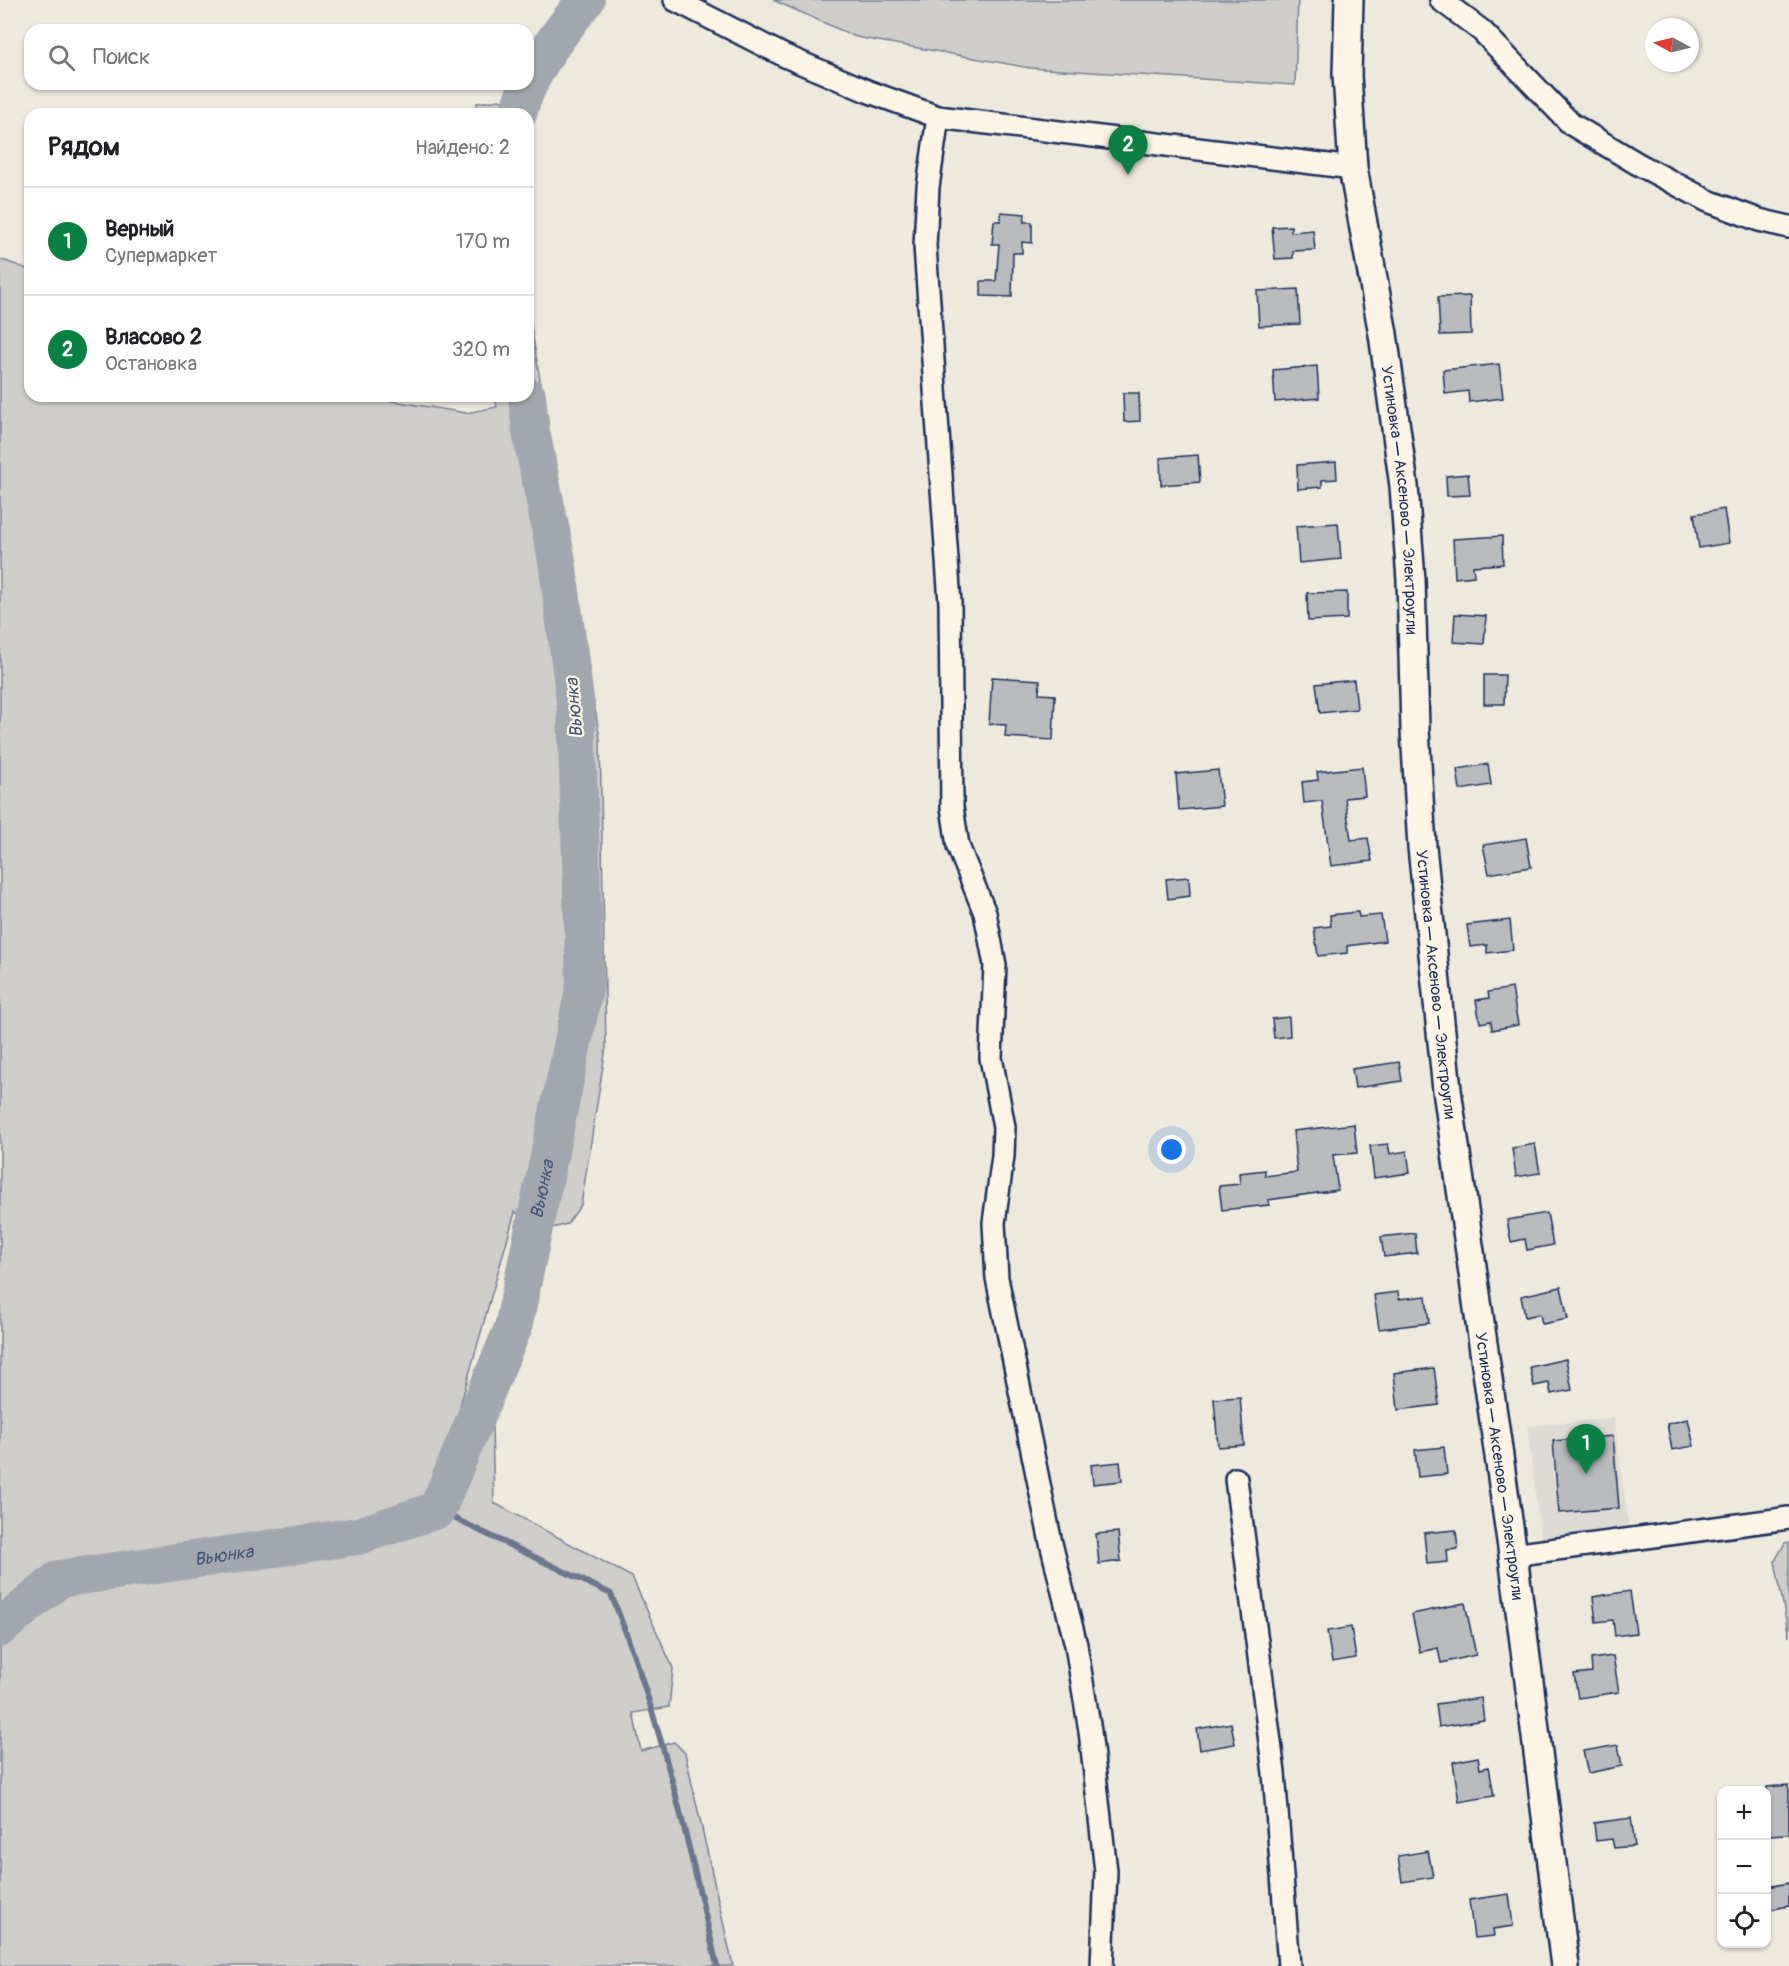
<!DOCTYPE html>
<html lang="ru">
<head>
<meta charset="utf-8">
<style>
	:root { --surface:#fff; --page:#f6f6f6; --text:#202124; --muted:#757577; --line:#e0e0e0; --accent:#0b8043 }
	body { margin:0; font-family:Pangolin,sans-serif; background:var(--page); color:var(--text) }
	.controls { position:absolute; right:18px; bottom:18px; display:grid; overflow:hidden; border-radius:12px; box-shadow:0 2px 4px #0004 }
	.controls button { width:54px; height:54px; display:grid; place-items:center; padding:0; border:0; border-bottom:2px solid var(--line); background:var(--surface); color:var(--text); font:30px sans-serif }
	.compass { position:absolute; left:1645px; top:18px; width:54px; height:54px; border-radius:50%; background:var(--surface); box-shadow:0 2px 4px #0004; rotate:277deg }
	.you { position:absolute; left:1172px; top:1150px; width:21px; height:21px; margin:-15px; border:4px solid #fff; border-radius:50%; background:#1a73e8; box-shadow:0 0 0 9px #1a73e833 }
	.badge { display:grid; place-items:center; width:39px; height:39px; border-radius:50%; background:var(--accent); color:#fff; font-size:20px; font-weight:700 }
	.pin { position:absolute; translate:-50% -50px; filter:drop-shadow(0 2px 3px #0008) }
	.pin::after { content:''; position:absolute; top:32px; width:21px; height:18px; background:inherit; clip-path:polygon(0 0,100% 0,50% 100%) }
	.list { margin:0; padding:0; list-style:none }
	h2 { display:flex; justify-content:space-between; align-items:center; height:78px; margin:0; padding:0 24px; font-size:26px }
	h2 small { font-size:20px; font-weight:400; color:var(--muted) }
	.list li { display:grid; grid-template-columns:39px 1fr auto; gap:18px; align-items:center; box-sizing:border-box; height:108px; padding:0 24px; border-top:2px solid var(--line) }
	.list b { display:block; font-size:22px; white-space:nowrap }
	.list p { margin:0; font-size:20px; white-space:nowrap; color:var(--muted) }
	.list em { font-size:20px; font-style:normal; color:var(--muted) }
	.icon { flex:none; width:33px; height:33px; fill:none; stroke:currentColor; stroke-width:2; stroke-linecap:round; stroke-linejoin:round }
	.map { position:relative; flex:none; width:1789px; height:1966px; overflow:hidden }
	.search { position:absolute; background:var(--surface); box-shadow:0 2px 4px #0004; left:24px; top:24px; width:510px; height:66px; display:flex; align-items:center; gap:15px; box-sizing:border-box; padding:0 21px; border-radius:18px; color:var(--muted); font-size:22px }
	.panel { position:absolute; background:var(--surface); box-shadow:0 2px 4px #0004; left:24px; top:108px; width:510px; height:294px; border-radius:18px }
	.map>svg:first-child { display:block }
	.built { fill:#dedbd4 }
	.green { fill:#cfcdca; stroke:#757e94; stroke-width:1.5 }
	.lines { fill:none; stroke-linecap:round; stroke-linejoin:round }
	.stream { stroke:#6c778f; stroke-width:6 }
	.river { stroke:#a2a7af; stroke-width:38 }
	.building { fill:#babbbe; stroke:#1b2f5e; stroke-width:1.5 }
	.minor-casing { stroke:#1b2f5e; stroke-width:26 }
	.major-casing { stroke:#1b2f5e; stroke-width:32 }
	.minor { stroke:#fcf5e5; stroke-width:21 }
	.major { stroke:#fcf5e5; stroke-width:27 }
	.labels { text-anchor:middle; stroke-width:4.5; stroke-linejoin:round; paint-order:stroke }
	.street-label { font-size:16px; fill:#1b2f5e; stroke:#fcf5e5 }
	.water-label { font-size:18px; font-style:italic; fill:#445376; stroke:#fcf5e5 }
</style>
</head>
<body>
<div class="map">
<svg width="1789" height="1966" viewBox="0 0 1789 1966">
	<rect width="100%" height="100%" fill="#eee9dd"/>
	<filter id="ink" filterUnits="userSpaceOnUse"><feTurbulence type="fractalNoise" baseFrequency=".0167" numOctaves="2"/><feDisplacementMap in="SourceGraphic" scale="12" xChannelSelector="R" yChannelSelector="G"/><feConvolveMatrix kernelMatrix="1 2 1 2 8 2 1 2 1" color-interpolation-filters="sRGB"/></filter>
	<g filter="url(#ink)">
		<path class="built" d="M 1614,1418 L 1629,1530 L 1541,1540 L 1527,1426 Z"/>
		<path class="green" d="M 773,0 L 1298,0 L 1295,85 L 1030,68 L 856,37 Z
			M 500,100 L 520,114 L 474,114 L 477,103 Z
			M 0,259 L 30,270 L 30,396 L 362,396 L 466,413 L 497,407 L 495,396 L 528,396 L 528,308 L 600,739 L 606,1047 L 581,1205 L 567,1224 L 545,1230 L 515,1212 L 459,1410 L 492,1427 L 494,1503 L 632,1577 L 673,1668 L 669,1707 L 633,1713 L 641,1751 L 674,1742 L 685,1753 L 733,1966 L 0,1966 Z
			M 1789,1542 L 1789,1637 L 1775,1561 L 1785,1543 Z"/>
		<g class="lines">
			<path class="stream" d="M 437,1510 L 611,1594 C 659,1713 688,1841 717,1966"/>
			<g class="river">
				<path d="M 518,114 C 528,73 559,33 586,0"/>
				<path id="s1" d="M 0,1628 L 59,1579 L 358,1536 L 437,1510 L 513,1328 L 585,985 L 576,708 L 557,561 L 531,432 L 527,396"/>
			</g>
		</g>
		<path class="building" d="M 1001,212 L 1025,214 L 1024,222 L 1032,222 L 1032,243 L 1022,242 L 1022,253 L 1013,253 L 1012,297 L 981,296 L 981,281 L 996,281 L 999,244 L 992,244 L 994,221 L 1001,221 Z
			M 1291,226 L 1291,232 L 1313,230 L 1315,250 L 1293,251 L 1293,258 L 1275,259 L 1272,227 Z
			M 1298,289 L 1300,324 L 1259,326 L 1257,291 Z
			M 1470,296 L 1471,334 L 1440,335 L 1438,297 Z
			M 1499,364 L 1503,398 L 1469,402 L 1468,391 L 1445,394 L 1443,370 Z
			M 1317,366 L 1319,398 L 1275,402 L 1273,370 Z
			M 1123,393 L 1139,393 L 1140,421 L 1124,422 Z
			M 1198,455 L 1200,482 L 1161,485 L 1160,458 Z
			M 1336,462 L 1337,479 L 1322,480 L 1322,487 L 1298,489 L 1297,465 Z
			M 1468,474 L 1470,495 L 1447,496 L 1446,476 Z
			M 1724,509 L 1729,543 L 1699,548 L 1694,514 Z
			M 1338,523 L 1341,559 L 1299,563 L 1296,526 Z
			M 1502,536 L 1503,564 L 1473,566 L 1474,576 L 1455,578 L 1453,539 Z
			M 1347,592 L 1347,619 L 1308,621 L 1307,593 Z
			M 1455,614 L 1486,616 L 1484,644 L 1453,642 Z
			M 1484,675 L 1505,675 L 1504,704 L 1484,704 Z
			M 992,677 L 1040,680 L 1039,694 L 1055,695 L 1053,740 L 1005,737 L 1006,725 L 989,724 Z
			M 1354,680 L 1357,709 L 1320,713 L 1316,684 Z
			M 1488,764 L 1491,785 L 1460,790 L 1457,769 Z
			M 1362,767 L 1365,796 L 1345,798 L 1351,840 L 1368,838 L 1372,861 L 1331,866 L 1322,801 L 1304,803 L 1302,782 L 1318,780 L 1317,772 Z
			M 1218,770 L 1222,806 L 1179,810 L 1176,774 Z
			M 1526,838 L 1531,867 L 1489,874 L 1483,845 Z
			M 1189,877 L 1190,896 L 1168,899 L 1166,879 Z
			M 1358,912 L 1359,917 L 1381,915 L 1385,941 L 1347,946 L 1347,953 L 1318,956 L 1314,928 L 1331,926 L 1330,915 Z
			M 1510,920 L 1513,950 L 1487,953 L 1487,945 L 1470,947 L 1467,925 Z
			M 1512,988 L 1518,1025 L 1492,1030 L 1491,1021 L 1480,1023 L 1476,1000 L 1489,998 L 1488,992 Z
			M 1289,1017 L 1290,1036 L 1274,1038 L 1272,1019 Z
			M 1399,1062 L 1402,1081 L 1355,1088 L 1352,1069 Z
			M 1354,1124 L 1357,1153 L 1333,1155 L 1338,1190 L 1268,1200 L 1269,1205 L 1222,1210 L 1219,1186 L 1240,1184 L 1239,1173 L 1265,1170 L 1265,1176 L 1297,1172 L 1293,1131 Z
			M 1388,1144 L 1390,1154 L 1407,1151 L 1410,1173 L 1374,1178 L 1370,1146 Z
			M 1535,1144 L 1540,1173 L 1516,1177 L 1512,1148 Z
			M 1547,1213 L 1553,1245 L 1527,1250 L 1525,1239 L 1511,1242 L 1507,1220 Z
			M 1415,1233 L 1417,1253 L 1384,1257 L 1381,1237 Z
			M 1561,1287 L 1568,1319 L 1542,1324 L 1540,1314 L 1525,1317 L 1521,1296 Z
			M 1398,1292 L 1399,1299 L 1426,1296 L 1429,1323 L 1379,1329 L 1374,1295 Z
			M 1566,1359 L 1572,1390 L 1551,1394 L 1549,1383 L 1534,1386 L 1530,1367 Z
			M 1434,1368 L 1439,1405 L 1398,1410 L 1394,1373 Z
			M 1240,1397 L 1244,1445 L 1218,1447 L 1214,1399 Z
			M 1688,1419 L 1694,1446 L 1672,1450 L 1667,1424 Z
			M 1613,1436 L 1619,1508 L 1559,1513 L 1553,1441 Z
			M 1444,1447 L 1447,1474 L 1418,1477 L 1415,1450 Z
			M 1120,1462 L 1122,1481 L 1093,1484 L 1091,1465 Z
			M 1456,1530 L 1458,1549 L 1447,1550 L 1448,1562 L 1427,1564 L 1424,1533 Z
			M 1118,1532 L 1121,1561 L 1099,1564 L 1096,1534 Z
			M 1630,1591 L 1636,1633 L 1615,1636 L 1613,1620 L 1596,1622 L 1593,1597 Z
			M 1465,1603 L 1476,1655 L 1441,1663 L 1438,1648 L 1420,1652 L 1412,1614 Z
			M 1351,1627 L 1356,1658 L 1332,1662 L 1327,1631 Z
			M 1613,1656 L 1619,1692 L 1578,1698 L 1574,1674 L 1592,1672 L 1591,1659 Z
			M 1481,1698 L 1484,1720 L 1439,1727 L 1436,1704 Z
			M 1231,1723 L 1235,1744 L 1200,1750 L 1197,1729 Z
			M 1618,1745 L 1622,1766 L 1588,1773 L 1583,1751 Z
			M 1478,1757 L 1480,1769 L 1489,1767 L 1494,1796 L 1459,1802 L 1453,1762 Z
			M 1789,1785 L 1789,1834 L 1768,1835 L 1767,1787 Z
			M 1631,1818 L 1635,1846 L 1614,1848 L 1612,1839 L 1596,1841 L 1594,1823 Z
			M 1428,1851 L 1433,1877 L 1402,1882 L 1398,1856 Z
			M 1789,1883 L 1789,1906 L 1767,1910 L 1767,1887 Z
			M 1509,1894 L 1513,1926 L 1493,1929 L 1494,1936 L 1474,1938 L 1469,1900 Z"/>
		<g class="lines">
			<defs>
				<path id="minor" d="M 675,0 L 785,56 L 867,91 L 938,117 L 1353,168
					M 1441,0 L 1482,31 L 1571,124 L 1638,164 L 1708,201 L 1759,220 L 1789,227
					M 938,117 L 928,187 L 925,246 L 950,603 L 952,807 L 958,846 L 985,913 L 995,965 L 991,1058 L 1004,1127 L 1003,1156 L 994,1223 L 997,1278 L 1051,1543 L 1076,1645 L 1090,1731 L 1106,1871 L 1102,1966
					M 1236,1479 L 1274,1773 L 1289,1966
					M 1513,1555 L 1789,1518"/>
				<g id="major">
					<path id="s2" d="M 1349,0 L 1347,75 L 1353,168 L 1383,334 L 1404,486 L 1411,580 L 1415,730 L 1422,847 L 1447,1090 L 1513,1555 L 1565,1966"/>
				</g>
			</defs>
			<use href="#minor" class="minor-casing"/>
			<use href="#major" class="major-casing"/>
			<use href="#minor" class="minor"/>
			<use href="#major" class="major"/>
		</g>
	</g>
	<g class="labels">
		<g class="street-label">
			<text dy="6" stroke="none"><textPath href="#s2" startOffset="504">Устиновка — Аксеново — Электроугли</textPath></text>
			<text dy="6" stroke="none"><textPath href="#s2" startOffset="990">Устиновка — Аксеново — Электроугли</textPath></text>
			<text dy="6" stroke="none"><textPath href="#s2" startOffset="1476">Устиновка — Аксеново — Электроугли</textPath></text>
		</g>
		<g class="water-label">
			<text transform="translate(574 708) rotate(-95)" y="6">Вьюнка</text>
			<text dy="6" stroke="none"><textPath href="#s1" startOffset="801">Вьюнка</textPath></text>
			<text dy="6" stroke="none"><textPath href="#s1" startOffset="243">Вьюнка</textPath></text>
		</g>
	</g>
</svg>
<div class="controls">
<button>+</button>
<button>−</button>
<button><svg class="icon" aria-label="locate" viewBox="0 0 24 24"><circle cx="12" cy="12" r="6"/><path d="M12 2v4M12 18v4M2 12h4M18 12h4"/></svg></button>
</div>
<svg class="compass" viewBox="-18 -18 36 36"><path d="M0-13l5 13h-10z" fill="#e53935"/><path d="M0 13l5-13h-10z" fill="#757577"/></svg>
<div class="you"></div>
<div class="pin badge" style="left:1586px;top:1474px">1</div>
<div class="pin badge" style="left:1128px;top:175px">2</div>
<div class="search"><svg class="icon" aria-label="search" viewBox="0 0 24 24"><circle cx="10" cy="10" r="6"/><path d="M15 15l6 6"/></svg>Поиск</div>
<section class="panel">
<h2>Рядом<small>Найдено: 2</small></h2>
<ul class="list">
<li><span class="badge">1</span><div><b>Верный</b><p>Супермаркет</p></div><em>170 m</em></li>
<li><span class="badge">2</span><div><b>Власово 2</b><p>Остановка</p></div><em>320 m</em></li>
</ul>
</section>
</div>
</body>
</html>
